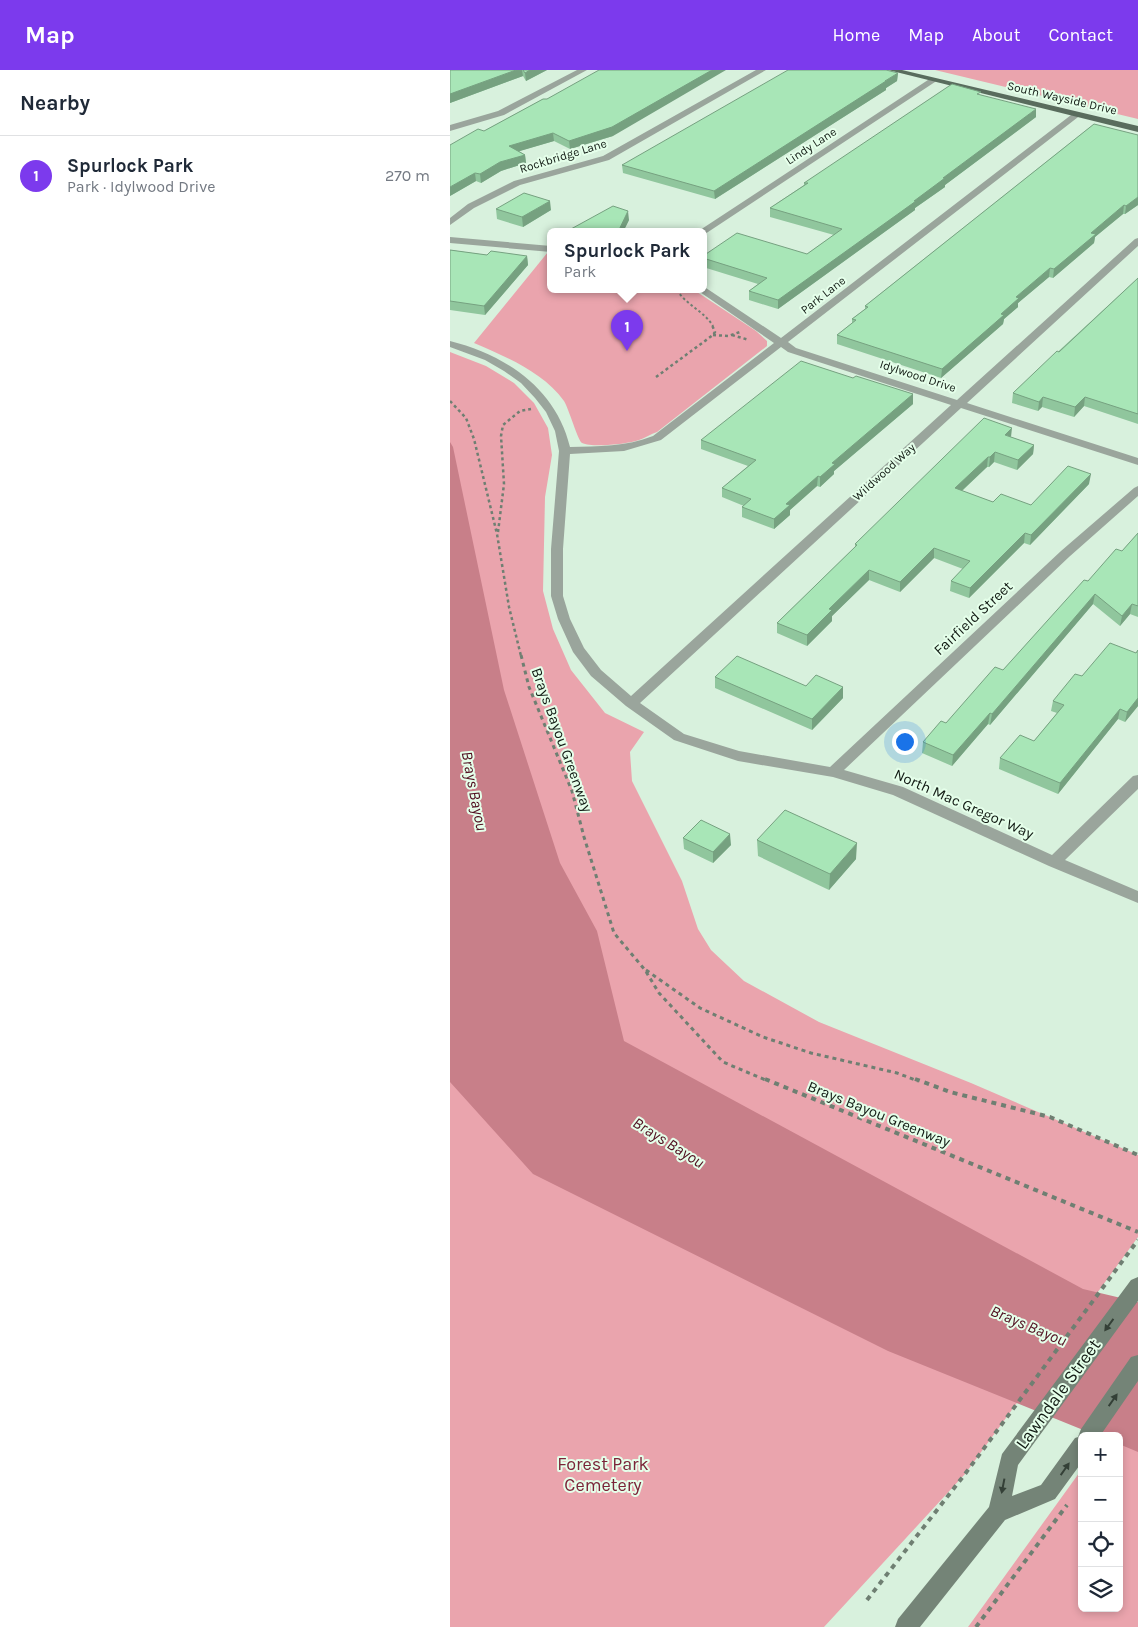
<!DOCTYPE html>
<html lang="en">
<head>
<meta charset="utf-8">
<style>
	:root { --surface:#fff; --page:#f6f6f7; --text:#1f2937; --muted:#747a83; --line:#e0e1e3; --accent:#7c3aed }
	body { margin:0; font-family:Karla,sans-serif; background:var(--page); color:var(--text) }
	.controls { position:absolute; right:15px; bottom:15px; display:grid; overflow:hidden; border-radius:8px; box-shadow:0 2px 8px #0003 }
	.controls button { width:45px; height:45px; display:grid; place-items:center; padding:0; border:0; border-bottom:1px solid var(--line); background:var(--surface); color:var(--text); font:25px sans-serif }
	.you { position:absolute; left:454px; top:671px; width:18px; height:18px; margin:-12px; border:4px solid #fff; border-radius:50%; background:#1a73e8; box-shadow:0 0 0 8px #1a73e833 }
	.badge { display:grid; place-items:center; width:32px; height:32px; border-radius:50%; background:var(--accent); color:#fff; font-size:16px; font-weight:700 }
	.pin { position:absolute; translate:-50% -41px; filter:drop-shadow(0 1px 2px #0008) }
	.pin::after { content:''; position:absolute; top:26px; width:18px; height:15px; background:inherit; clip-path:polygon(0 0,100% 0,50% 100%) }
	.popup { position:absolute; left:97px; top:158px; width:160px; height:65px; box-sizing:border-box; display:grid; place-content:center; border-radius:8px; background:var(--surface); filter:drop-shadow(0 1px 4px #0005); font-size:16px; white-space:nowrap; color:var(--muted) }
	.popup b { font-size:19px; color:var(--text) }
	.popup::after { content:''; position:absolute; left:50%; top:100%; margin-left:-10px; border:10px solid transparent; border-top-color:var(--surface) }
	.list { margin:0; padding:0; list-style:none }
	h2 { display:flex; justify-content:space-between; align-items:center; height:65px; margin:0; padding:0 20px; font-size:21px }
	h2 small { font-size:16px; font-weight:400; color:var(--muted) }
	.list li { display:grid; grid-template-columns:32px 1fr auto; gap:15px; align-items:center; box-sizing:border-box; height:80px; padding:0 20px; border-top:1px solid var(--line) }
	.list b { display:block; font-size:19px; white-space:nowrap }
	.list p { margin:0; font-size:16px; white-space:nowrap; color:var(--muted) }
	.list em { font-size:16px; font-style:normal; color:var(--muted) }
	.icon { flex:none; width:28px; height:28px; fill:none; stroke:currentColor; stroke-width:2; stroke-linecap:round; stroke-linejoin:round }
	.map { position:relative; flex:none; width:688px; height:1557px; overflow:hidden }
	header { display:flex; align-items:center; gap:30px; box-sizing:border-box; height:70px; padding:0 25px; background:var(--accent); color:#fff }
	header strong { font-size:24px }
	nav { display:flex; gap:28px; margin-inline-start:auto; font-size:18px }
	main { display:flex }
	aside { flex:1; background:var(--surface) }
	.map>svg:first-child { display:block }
	.green { fill:#eaa4ad }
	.water { fill:#c87f89 }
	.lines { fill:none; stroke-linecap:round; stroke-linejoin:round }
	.path-far3 { stroke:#6f7f72; stroke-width:2; stroke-dasharray:2.5 2.5; stroke-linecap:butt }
	.path-far2 { stroke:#6f7f72; stroke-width:2.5; stroke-dasharray:3 3; stroke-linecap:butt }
	.path-far1 { stroke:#6f7f72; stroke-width:3; stroke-dasharray:4 4; stroke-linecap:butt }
	.path { stroke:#6f7f72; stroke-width:4; stroke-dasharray:5 5; stroke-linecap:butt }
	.minor { fill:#9aa59c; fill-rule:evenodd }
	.secondary { fill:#748477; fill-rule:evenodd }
	.primary { fill:#596c5d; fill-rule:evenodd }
	.wall { fill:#90c69d }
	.shaded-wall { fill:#76a180 }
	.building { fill:#a8e6b7; stroke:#76a180 }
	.oneway { fill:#344037 }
	.labels { text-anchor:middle; stroke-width:4; stroke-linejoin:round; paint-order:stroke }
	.far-street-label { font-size:12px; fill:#121b14; stroke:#e5ffea }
	.street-label { font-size:15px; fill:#121b14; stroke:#e5ffea }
	.water-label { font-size:16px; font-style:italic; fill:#500e1f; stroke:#e5ffea }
	.near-street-label { font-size:18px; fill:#121b14; stroke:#e5ffea }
	.near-park-label { font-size:18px; fill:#7b2438; stroke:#e5ffea }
</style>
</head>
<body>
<header>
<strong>Map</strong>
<nav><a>Home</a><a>Map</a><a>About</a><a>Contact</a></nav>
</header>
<main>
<aside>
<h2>Nearby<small></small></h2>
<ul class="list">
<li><span class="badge">1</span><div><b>Spurlock Park</b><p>Park · Idylwood Drive</p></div><em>270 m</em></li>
</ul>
</aside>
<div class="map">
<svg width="688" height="1557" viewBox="0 0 688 1557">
	<rect width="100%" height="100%" fill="#d8f1dd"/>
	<path class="green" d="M 485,0 L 688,0 L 688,49 Z
		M 98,182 L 101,183 L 101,220 L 244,220 L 306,261 L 317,271 L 317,276 L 207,362 C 201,364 195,368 189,370 C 178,374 143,378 132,373 C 128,371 119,339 114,331 C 93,302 56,287 24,273 Z
		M 0,282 L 36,296 L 64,313 L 84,333 L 98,358 L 102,385 L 95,427 L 93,521 L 103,559 L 121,600 L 155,643 L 194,662 L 180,682 L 182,711 L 232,811 L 248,859 L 261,880 L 294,911 L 369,952 L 521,1013 L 688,1085 L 688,1167 L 515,1404 L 374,1557 L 0,1557 Z
		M 688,1318 L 688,1557 L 518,1557 L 632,1399 L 632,1538 L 669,1538 L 669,1366 Z"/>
	<path class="water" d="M 0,372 L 3,377 L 54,620 L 110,793 L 147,861 L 174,971 L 633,1219 L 688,1232 L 688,1382 L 669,1374 L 669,1366 L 648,1366 L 438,1281 L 83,1104 L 0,1012 Z"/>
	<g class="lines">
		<path class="path-far3" d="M 227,220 C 236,235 254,241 263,256"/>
		<path class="path-far2" d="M 263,265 L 278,266 L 290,262
			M 282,265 L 299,270
			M 206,307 L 263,265 L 265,262 L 262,255
			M 0,331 L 16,348 L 24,369 L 47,464 L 59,537 L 71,586
			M 48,462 L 54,414 L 51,366 L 53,355 L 70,341 L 81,339"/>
		<path class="path-far1" d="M 71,585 L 79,617 L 122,721 L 134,767 L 164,863 L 195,900 L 209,923 L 273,992 L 318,1011
			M 196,900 L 250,938 L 313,967 L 361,983 L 447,1003 L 468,1011"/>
		<path class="path" d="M 315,1009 L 688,1162
			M 465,1009 L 500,1022 L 600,1047 L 688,1085
			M 417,1530 L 515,1404 L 688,1170
			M 526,1557 L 617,1435"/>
		<path class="minor" d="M 127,0 L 137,0 L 54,45 L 0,61 L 0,55 L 48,41 Z
			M 306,0 L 316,0 L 159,90 L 70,115 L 24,138 L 0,155 L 0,148 L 18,134 L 64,111 L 153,86 Z
			M 481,8 L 488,10 L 255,164 L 247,162 Z
			M 625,42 L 632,44 L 338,272 L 346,278 L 507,330 L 685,169 L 688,168 L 688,176 L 517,333 L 688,388 L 688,395 L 511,338 L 190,633 L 234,664 L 289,681 L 380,697 L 611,481 L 684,418 L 688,416 L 688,426 L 619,487 L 394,700 L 453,717 L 602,785 L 683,706 L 688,705 L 688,719 L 615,790 L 688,821 L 688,833 L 599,796 L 443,725 L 383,707 L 288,691 L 224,670 L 176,636 L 141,606 L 123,582 L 108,549 L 101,526 L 101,479 L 109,381 L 105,361 L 96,342 L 85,328 L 71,313 L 54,301 L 35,290 L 0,277 L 0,271 C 56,285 106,319 120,377 C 148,376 176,377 203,366 L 324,273 L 247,220 L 256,218 L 331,268 ZM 331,277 L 338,282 L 501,335 L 181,626 L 151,600 L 134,578 L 120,549 L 113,526 L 113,479 L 120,384 L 174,381 L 211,370 Z
			M 0,167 L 101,176 L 101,182 L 0,173 Z"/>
		<path class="secondary" d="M 688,1207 L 688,1231 L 568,1395 L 562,1426 L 591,1415 L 625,1368 L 628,1367 L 631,1359 L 681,1287 L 688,1285 L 688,1311 L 650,1366 L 632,1366 L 632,1392 L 605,1429 L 555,1450 L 470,1557 L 445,1557 L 448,1549 L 539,1437 L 552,1384 L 681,1210 Z"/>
		<path class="primary" d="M 438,0 L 452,0 L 688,56 L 688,62 Z"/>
	</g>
	<path class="wall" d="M 0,0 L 97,0 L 76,11 L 73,6 L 0,33 Z
		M 448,3 L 447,11 L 436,18 L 436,20 L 265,129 L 173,103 L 172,95 Z
		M 531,25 L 586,47 L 495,115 L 495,117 L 465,138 L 465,140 L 328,239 L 299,230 L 299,221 L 308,214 L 253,197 L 253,186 L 357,184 L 384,165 L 320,147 L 320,138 L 354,115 L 354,113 Z
		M 93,29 L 163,66 L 120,79 L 104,71 L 69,81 L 75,85 L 76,93 L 51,101 L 31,113 L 26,111 L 0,126 L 34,61 Z
		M 644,54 L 688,135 L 675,144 L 673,144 L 645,167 L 644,173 L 603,208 L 599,207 L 568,233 L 568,237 L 554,249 L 553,254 L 491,308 L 387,274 L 387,265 L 402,253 L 402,249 L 415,239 L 415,236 Z
		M 46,139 L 101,140 L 73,157 L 47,149 Z
		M 179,150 L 173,162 L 121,162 L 121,159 Z
		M 0,180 L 37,185 L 77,186 L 78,195 L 35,245 L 0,240 Z
		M 688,208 L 688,354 L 634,336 L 624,347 L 592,337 L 588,341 L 562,333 L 563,323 Z
		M 403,308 L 463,324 L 463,334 L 384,401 L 384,404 L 370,417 L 367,416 L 340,440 L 340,445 L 324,459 L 292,447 L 292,437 L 294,436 L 272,427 L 272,418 L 298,396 L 251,379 L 251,370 Z
		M 561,367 L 584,375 L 583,384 L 567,400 L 544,392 L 539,397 L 537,397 L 512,421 L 543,432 L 581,435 L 639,414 L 580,475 L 574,473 L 519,528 L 500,521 L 501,511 L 513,499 L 484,488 L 450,522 L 419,510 L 382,546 L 382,551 L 357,576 L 327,563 L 327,553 L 405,477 L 405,474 Z
		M 688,463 L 688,547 L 680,544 L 670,556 L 643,534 L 540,655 L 538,654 L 502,696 L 472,683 L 473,672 L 496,653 L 553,600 L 638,511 L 672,481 Z
		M 688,580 L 688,636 L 675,652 L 668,649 L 608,724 L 549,699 L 550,688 L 584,671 L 607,643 L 601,641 L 603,631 L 632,606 L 686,583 Z
		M 265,607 L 356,616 L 393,628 L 362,660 L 265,618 Z
		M 233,768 L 281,775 L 263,793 L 234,779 Z
		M 307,770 L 406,789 L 379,820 L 308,786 Z"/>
	<path class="shaded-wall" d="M 66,0 L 72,0 L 73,6 L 0,33 L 0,24 Z
		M 80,0 L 97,0 L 76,11 L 75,3 Z
		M 262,0 L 276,0 L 163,66 L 120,79 L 119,71 Z
		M 448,3 L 447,11 L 436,18 L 436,20 L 265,129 L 264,121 Z
		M 586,39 L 586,47 L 495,115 L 495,117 L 465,138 L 465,140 L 328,239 L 328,230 L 464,131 L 493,108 Z
		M 103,63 L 104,71 L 60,84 L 59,76 Z
		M 75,85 L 76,93 L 51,101 L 31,113 L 30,104 L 50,92 Z
		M 25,103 L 26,111 L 0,126 L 0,117 Z
		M 688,127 L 688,135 L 675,144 L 676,136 Z
		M 100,131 L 101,140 L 73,157 L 72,147 Z
		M 674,135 L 673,144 L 645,167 L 644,173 L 603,208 L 604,199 L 641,163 Z
		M 178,141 L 179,150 L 173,162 L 168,162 Z
		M 77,186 L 78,195 L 35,245 L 34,236 Z
		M 600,198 L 599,207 L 568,233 L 568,237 L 554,249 L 553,254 L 491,308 L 492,299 L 551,244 L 566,227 Z
		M 463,324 L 463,334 L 384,401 L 384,404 L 370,417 L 370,407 L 382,393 Z
		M 593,327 L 592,337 L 588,341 L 589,332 Z
		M 635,327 L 634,336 L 624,347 L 625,337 Z
		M 562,358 L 561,367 L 555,365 Z
		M 584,375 L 583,384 L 567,400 L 568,390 Z
		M 545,382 L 544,392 L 539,397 L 540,387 Z
		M 538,387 L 537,397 L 504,428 L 505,418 Z
		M 641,404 L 639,414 L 580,475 L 581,465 Z
		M 368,406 L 367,416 L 340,440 L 340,445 L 324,459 L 324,449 L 336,434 Z
		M 575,463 L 574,473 L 519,528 L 520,518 Z
		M 484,478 L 484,488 L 450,522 L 450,512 Z
		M 419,500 L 419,510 L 382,546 L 382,551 L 357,576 L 357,565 L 379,539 Z
		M 645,524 L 643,534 L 540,655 L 542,644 Z
		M 682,534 L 680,544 L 670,556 L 672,546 Z
		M 393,617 L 393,628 L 362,660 L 362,649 Z
		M 688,628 L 688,636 L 675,652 L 677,642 Z
		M 670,639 L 668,649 L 608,724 L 610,713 Z
		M 540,643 L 538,654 L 502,696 L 503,685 Z
		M 280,764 L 281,775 L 263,793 L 263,782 Z
		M 407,773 L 406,789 L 379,820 L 380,804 Z"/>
	<path class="building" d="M 0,0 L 66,0 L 0,24 Z
		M 73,0 L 80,0 L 75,3 Z
		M 149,0 L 262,0 L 162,57 L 119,71 L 103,63 L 59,76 L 75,85 L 50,92 L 30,104 L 25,103 L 0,117 L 0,75 L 28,59 L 34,61 L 93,29 L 97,29 Z
		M 338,0 L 436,0 L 448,3 L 435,11 L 436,11 L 264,121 L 172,95 Z
		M 502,14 L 531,22 L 527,24 L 586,39 L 493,108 L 495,108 L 464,131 L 466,131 L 328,230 L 299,221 L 317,208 L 253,188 L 253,186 L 287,163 L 357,184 L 392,159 L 320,138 L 358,113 L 354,113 Z
		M 644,54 L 688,65 L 688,127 L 676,136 L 674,135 L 641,163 L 646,164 L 604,199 L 600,198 L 566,227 L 569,228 L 551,244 L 554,245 L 492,299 L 387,265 L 406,250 L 402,249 L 418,237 L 415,236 Z
		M 74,123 L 100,131 L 72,147 L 46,139 Z
		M 163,136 L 178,141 L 168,162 L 121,159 Z
		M 0,180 L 37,185 L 41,181 L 77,186 L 34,236 L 0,231 Z
		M 688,208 L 688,344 L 635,327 L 625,337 L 593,327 L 589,332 L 563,323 L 607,281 L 609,282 Z
		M 351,291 L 403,308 L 406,306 L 463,324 L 382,393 L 385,394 L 370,407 L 368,406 L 336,434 L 340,435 L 324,449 L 292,437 L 301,429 L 272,418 L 306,390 L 251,370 Z
		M 534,348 L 562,358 L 555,365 L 584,375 L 568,390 L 545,382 L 540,387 L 538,387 L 505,418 L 543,432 L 551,424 L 581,435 L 618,396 L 641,404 L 581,465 L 575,463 L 520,518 L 501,511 L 520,491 L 484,478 L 450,512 L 419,500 L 379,539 L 382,540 L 357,565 L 327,553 L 407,475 L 405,474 Z
		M 688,463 L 688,536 L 682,534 L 672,546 L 645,524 L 542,644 L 540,643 L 503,685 L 473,672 L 491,651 L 496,653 L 545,597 L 553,600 L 634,510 L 638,511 L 666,479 L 672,481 Z
		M 660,573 L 686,583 L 688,580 L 688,628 L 677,642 L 670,639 L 610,713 L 550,688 L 570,665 L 584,671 L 614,635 L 603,631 L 625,604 L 632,606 Z
		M 287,586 L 356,616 L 366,605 L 393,617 L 362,649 L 265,607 Z
		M 335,740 L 407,773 L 380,804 L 307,770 Z
		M 251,750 L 280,764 L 263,782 L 233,768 Z"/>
	<defs><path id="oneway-solid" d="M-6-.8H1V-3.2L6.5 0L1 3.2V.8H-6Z" transform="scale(1.25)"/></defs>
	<g class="oneway">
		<use href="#oneway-solid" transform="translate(659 1255) rotate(126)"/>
		<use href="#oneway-solid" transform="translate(663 1330) rotate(-55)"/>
		<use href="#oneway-solid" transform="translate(615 1399) rotate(-55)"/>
		<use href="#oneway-solid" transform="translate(553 1416) rotate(101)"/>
	</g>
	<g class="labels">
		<g class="far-street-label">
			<text transform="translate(612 28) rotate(13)" y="4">South Wayside Drive</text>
			<text transform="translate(361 76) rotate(-33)" y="4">Lindy Lane</text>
			<text transform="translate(113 86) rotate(-17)" y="4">Rockbridge Lane</text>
			<text transform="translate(373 225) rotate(-38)" y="4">Park Lane</text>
			<text transform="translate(468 306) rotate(18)" y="4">Idylwood Drive</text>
			<text transform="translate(434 402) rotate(-42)" y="4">Wildwood Way</text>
		</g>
		<g class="street-label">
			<text transform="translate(523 548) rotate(-43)" y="5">Fairfield Street</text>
			<text transform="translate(112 670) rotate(70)" y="5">Brays Bayou Greenway</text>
			<text transform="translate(514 734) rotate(24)" y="5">North Mac Gregor Way</text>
			<text transform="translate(429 1044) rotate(22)" y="5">Brays Bayou Greenway</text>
		</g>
		<g class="water-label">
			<text transform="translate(25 721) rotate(79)" y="6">Brays Bayou</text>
			<text transform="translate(219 1072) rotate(32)" y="6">Brays Bayou</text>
			<text transform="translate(579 1255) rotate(23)" y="6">Brays Bayou</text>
		</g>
		<g class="near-street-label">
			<text transform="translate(608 1324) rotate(-54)" y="6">Lawndale Street</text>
		</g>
		<g class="near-park-label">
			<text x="153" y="1400">Forest Park<tspan x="153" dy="21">Cemetery</tspan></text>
		</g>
	</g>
</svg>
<div class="controls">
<button>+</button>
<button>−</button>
<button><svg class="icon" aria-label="locate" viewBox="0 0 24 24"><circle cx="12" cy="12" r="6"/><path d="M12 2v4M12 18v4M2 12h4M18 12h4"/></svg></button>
<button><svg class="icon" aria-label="layers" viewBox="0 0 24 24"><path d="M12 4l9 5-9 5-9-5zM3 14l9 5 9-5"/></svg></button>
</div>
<div class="you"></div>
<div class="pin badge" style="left:177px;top:281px">1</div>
<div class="popup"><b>Spurlock Park</b>Park</div>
</div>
</main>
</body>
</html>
